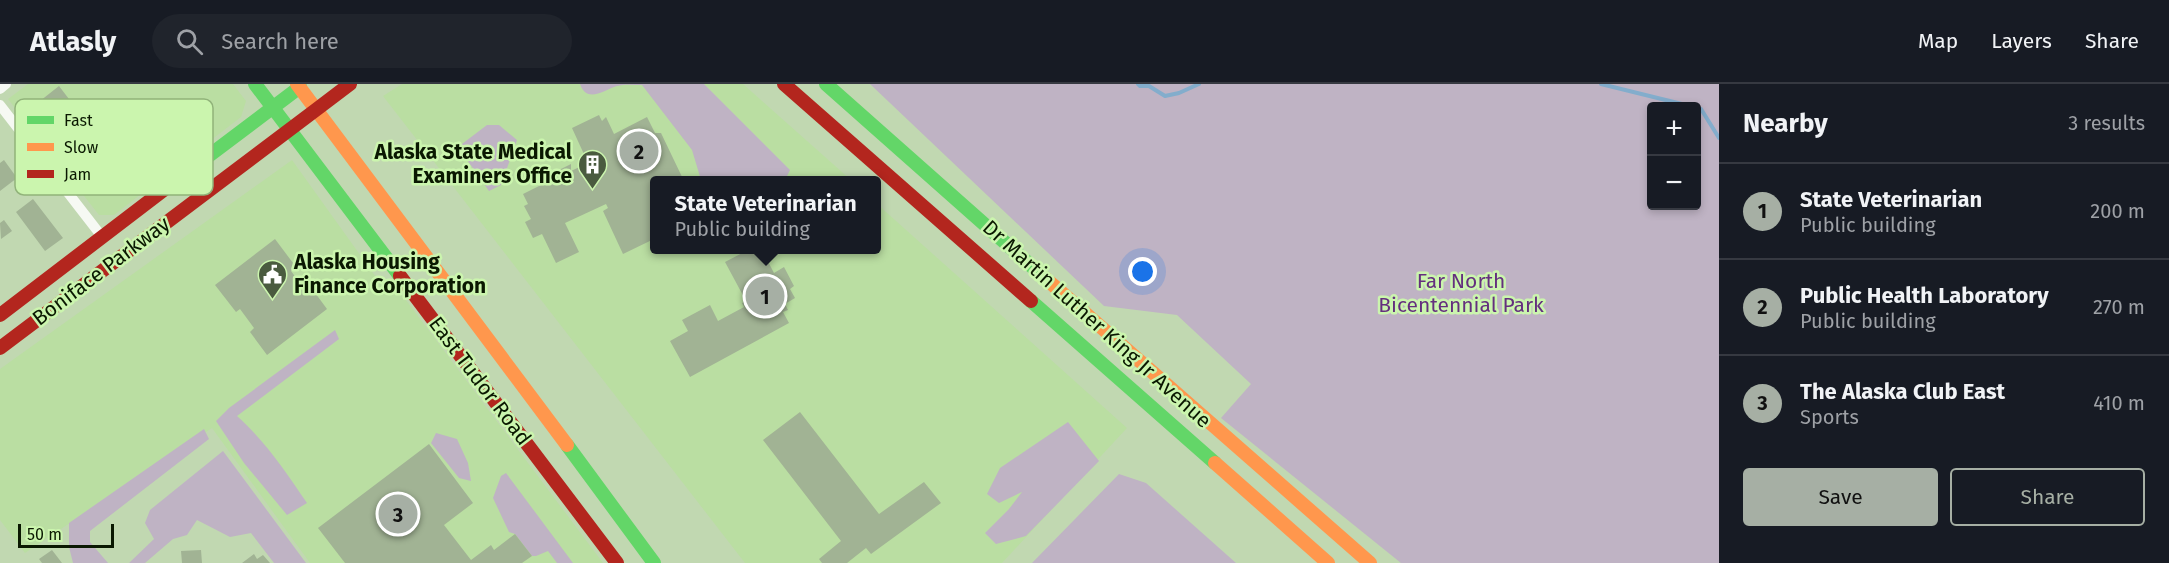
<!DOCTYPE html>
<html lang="en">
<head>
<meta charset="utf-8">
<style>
	:root { --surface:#171b24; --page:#20242c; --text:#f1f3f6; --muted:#9ea1a6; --line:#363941; --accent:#a6afa4 }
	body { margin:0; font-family:"Fira Sans",sans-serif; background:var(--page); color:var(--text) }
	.controls { position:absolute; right:18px; top:18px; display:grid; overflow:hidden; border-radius:6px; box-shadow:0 3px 9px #0003 }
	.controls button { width:54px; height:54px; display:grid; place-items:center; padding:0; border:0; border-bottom:2px solid var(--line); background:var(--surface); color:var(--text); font:30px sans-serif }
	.scale { position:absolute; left:18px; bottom:15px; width:96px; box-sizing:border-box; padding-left:6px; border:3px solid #0a1801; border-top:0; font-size:16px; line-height:21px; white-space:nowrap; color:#0a1801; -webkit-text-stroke:4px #cbf5ae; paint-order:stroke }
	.you { position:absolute; left:1143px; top:188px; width:21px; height:21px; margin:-15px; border:4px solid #fff; border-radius:50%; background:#1a73e8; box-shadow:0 0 0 9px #1a73e833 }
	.badge { display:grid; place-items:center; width:39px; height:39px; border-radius:50%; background:var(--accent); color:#111; font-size:20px; font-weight:700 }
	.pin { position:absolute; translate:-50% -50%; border:3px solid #fff; box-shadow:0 2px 6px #0006 }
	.popup { position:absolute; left:650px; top:92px; width:231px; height:78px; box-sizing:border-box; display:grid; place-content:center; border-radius:6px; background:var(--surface); filter:drop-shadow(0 2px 4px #0005); font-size:20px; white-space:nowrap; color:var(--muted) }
	.popup b { font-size:22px; color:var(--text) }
	.popup::after { content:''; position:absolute; left:50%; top:100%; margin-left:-12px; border:12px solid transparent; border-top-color:var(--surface) }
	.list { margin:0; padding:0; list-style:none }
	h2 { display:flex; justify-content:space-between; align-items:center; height:78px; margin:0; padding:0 24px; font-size:26px }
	h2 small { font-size:20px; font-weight:400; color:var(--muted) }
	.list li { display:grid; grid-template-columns:39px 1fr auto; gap:18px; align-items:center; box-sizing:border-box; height:96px; padding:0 24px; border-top:2px solid var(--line) }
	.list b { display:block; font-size:22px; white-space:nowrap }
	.list p { margin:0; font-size:20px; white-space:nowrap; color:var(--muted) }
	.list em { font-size:20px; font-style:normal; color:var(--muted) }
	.actions { display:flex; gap:12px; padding:18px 24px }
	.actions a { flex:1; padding:14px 0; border:2px solid var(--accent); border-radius:6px; text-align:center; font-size:21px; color:var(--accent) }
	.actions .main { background:var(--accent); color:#111 }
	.icon { flex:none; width:33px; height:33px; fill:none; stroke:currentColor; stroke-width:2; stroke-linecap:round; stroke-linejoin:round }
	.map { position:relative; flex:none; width:1719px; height:479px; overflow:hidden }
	header { display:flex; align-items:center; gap:36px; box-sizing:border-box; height:84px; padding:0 30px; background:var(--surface); border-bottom:2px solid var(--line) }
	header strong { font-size:28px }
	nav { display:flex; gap:33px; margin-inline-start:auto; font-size:21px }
	.search { width:420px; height:54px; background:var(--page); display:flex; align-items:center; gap:15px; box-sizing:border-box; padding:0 21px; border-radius:33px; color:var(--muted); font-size:22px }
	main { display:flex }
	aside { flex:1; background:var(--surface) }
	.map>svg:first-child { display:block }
	.built { fill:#badea2 }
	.green { fill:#bfb3c4; fill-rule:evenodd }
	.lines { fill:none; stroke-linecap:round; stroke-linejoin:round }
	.stream { stroke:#83adcc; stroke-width:4 }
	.building { fill:#a1b394 }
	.street { stroke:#f6f9f3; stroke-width:10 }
	.fast { stroke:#63d668; stroke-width:14 }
	.slow { stroke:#ff974d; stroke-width:14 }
	.jam { stroke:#b3261e; stroke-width:14 }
	.labels { text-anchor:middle; stroke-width:5; stroke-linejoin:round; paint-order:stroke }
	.poi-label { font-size:21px; font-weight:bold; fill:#0a1801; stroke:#cbf5ae; text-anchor:end }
	.street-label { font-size:21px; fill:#0a1801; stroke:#cbf5ae }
	.park-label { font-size:21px; fill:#642f7e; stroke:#cbf5ae }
	.key { fill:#cbf5ae; stroke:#91b37a; stroke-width:1.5 }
	.key-label { font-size:16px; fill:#0a1801 }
</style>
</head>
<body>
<header>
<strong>Atlasly</strong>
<div class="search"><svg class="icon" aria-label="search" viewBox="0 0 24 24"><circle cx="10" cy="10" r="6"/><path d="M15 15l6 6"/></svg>Search here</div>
<nav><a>Map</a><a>Layers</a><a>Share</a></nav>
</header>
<main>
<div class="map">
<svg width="1719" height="479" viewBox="0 0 1719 479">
	<rect width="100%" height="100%" fill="#c1d8b1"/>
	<path class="built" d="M 28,0 L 233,0 L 246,17 L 241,33 L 114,131 L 99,131 L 8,15 Z
		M 402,0 L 743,0 L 851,96 L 654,97 L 654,166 L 876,166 L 876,119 L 1127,344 L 1002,479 L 745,479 L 383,12 Z
		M 292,76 L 386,207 L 400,208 L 603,479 L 310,479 L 212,344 L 25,469 L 0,436 L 0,285 Z"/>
	<path class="green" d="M 580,0 L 704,0 L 790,86 L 785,96 L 701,96 L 692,66 L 642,1 C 634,1 624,0 617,2 C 604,6 587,20 580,0 Z
		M 870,0 L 1719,0 L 1719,479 L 1401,479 L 1221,334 L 1251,300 L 1177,231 L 1104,222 ZM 1652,22 L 1696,22 L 1696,122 L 1652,122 Z
		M 487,41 L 499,41 L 517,56 L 501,101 L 489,107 L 458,63 Z
		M 335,246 L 339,255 L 237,332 C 265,357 286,388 307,419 L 287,431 L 244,379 L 216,337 L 229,324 Z
		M 1068,338 L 1099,377 L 1026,452 L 996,460 L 985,449 L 1009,425 L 1022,408 L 999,419 L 987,410 L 1000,384 Z
		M 204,345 L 209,355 L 90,447 L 90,458 L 108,479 L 73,479 L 69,463 L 69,439 Z
		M 436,349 L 457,355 L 468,379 L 471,397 L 459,394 L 431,359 Z
		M 223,367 L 306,479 L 274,479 L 251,449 L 230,453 L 197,436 L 187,451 L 173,455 L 145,479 L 129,479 L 154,455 L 145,439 L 150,426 Z
		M 506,389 L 573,479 L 557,479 L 548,467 L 536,472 L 532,472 L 515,450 L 509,448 L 493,414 L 501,392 Z
		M 1119,390 L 1146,399 L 1236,479 L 1032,479 Z"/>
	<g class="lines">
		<path class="stream" d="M 1138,0 L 1140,2 L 1149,2 L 1165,12 L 1179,9 L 1199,0
			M 1601,0 L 1690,22
			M 1696,24 L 1701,25 L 1719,54"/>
	</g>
	<path class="building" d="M 59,2 L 85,36 L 66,51 L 40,17 Z
		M 599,31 L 602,37 L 606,33 L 614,50 L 647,33 L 655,49 L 661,49 L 684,97 L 654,97 L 654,155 L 623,170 L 603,127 L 608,124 L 606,120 L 565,139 L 579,168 L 556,179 L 542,150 L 533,154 L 525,138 L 531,135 L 524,122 L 528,120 L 523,110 L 541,101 L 539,96 L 571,80 L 571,87 L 588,79 L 572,44 Z
		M 4,76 L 17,94 L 0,107 L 0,79 Z
		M 33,115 L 63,154 L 45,167 L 16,128 Z
		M 4,136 L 12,147 L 1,155 L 0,139 Z
		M 275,155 L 296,183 L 291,187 L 305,206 L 310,202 L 327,225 L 267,271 L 250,248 L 254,244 L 240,225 L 236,228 L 215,201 Z
		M 748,166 L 762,166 L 774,189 L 784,183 L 794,202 L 790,205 L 795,214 L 785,220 L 788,226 L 783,228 L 789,239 L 690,293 L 670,257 L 688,247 L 682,236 L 710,221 L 718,237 L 744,223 L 742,219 L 746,217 L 725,178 Z
		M 800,328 L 879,430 L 924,398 L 941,419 L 871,470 L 866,464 L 847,479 L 822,479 L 819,475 L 841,457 L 763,356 Z
		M 429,360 L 473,419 L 444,441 L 471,476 L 491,461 L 494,466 L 515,450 L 532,472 L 522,479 L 345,479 L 318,444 Z
		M 52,466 L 62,479 L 42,479 L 39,475 Z
		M 201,466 L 202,479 L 182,479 L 181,467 Z
		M 254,470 L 257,475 L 263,471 L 270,479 L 242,479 Z"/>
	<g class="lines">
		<path class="street" d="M 0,5 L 6,0
			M 0,21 L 103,154"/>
		<path class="fast" d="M 255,0 L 400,192
			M 826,0 L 1045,194
			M 182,92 L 300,3
			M 1031,217 L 1215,379
			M 567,361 L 654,479"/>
		<path class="slow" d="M 297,0 L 567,361
			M 1045,194 L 1370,479
			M 1215,379 L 1328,479"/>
		<path class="jam" d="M 784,0 L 1031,217
			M 317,25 L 350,0
			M 400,192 L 617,479
			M 0,231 L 182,92
			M 0,264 L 317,25"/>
	</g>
	<defs>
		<symbol id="building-pin" viewBox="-11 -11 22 30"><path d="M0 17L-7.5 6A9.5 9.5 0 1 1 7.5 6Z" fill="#4a5b3f" stroke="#cbf5ae"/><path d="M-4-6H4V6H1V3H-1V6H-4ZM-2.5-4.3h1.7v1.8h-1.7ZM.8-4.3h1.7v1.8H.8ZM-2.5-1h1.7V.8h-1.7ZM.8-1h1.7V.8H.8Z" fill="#fff"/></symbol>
		<symbol id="civic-pin" viewBox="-11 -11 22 30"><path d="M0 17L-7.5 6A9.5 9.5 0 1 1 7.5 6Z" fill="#4a5b3f" stroke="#cbf5ae"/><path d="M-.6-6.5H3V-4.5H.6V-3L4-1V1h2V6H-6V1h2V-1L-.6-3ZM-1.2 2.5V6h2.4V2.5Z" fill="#fff"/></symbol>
	</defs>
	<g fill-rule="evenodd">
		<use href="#building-pin" x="576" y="64" width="33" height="45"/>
		<use href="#civic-pin" x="256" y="174" width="33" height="45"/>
	</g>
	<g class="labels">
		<g class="poi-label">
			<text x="572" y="75">Alaska State Medical<tspan x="572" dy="24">Examiners Office</tspan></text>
			<text x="294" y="185" text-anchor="start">Alaska Housing<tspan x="294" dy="24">Finance Corporation</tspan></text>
		</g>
		<g class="street-label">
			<text transform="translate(101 187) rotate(-37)" y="7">Boniface Parkway</text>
			<text transform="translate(1097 240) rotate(42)" y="7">Dr Martin Luther King Jr Avenue</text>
			<text transform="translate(480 297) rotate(53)" y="7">East Tudor Road</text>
		</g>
		<g class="park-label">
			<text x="1461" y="204">Far North<tspan x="1461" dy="24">Bicentennial Park</tspan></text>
		</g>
	</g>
	<rect x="15" y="15" width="198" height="96" rx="9" class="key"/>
	<rect x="27" y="32" width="27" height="8" fill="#63d668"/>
	<rect x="27" y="59" width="27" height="8" fill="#ff974d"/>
	<rect x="27" y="86" width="27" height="8" fill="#b3261e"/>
	<g class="key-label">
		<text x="64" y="42">Fast</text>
		<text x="64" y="69">Slow</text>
		<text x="64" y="96">Jam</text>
	</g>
</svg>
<div class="controls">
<button>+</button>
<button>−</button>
</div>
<div class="scale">50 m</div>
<div class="you"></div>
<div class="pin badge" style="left:765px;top:212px">1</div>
<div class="popup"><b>State Veterinarian</b>Public building</div>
<div class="pin badge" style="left:639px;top:67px">2</div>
<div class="pin badge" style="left:398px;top:430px">3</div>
</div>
<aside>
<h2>Nearby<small>3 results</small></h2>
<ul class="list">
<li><span class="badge">1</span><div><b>State Veterinarian</b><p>Public building</p></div><em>200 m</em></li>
<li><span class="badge">2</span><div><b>Public Health Laboratory</b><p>Public building</p></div><em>270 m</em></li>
<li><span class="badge">3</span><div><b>The Alaska Club East</b><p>Sports</p></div><em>410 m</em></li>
</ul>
<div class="actions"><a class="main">Save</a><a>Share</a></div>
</aside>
</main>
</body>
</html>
